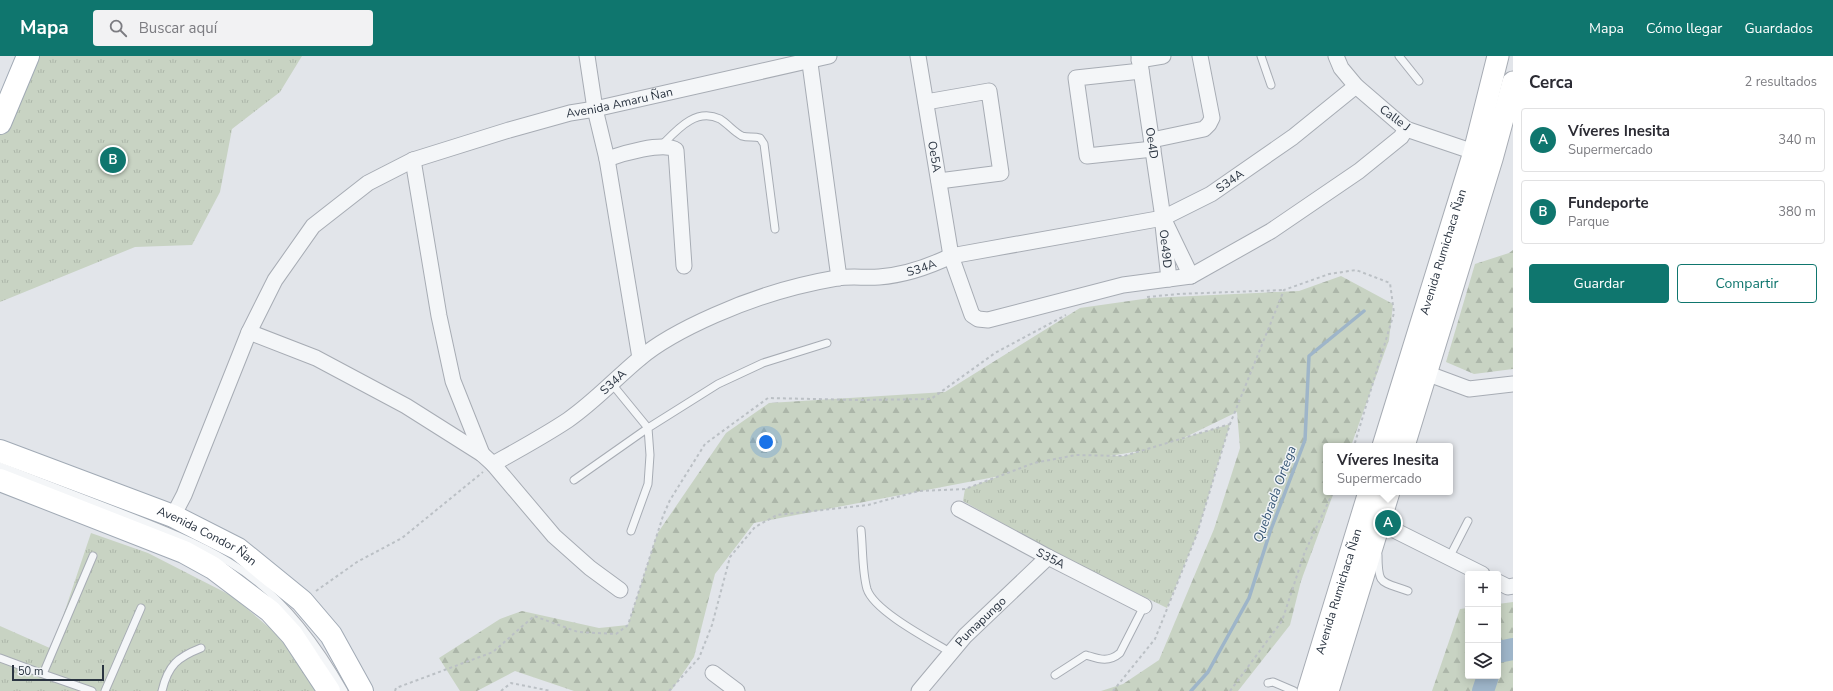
<!DOCTYPE html>
<html lang="es">
<head>
<meta charset="utf-8">
<style>
	:root { --surface:#fff; --page:#f2f2f3; --text:#2b2b33; --muted:#7c7c81; --line:#e1e1e2; --accent:#0f766e }
	body { margin:0; font-family:"Nunito Sans",sans-serif; background:var(--page); color:var(--text) }
	.controls { position:absolute; right:12px; bottom:12px; display:grid; overflow:hidden; border-radius:4px; box-shadow:0 2px 10px #0003 }
	.controls button { width:36px; height:36px; display:grid; place-items:center; padding:0; border:0; border-bottom:1px solid var(--line); background:var(--surface); color:var(--text); font:20px sans-serif }
	.scale { position:absolute; left:12px; bottom:10px; width:92px; box-sizing:border-box; padding-left:4px; border:2px solid #2a3441; border-top:0; font-size:11px; line-height:14px; white-space:nowrap; color:#2a3441; -webkit-text-stroke:3px #f1f4f7; paint-order:stroke }
	.you { position:absolute; left:766px; top:386px; width:14px; height:14px; margin:-10px; border:3px solid #fff; border-radius:50%; background:#1a73e8; box-shadow:0 0 0 6px #1a73e833 }
	.badge { display:grid; place-items:center; width:26px; height:26px; border-radius:50%; background:var(--accent); color:#fff; font-size:13px; font-weight:700 }
	.pin { position:absolute; translate:-50% -50%; border:2px solid #fff; box-shadow:0 1px 4px #0006 }
	.popup { position:absolute; left:1323px; top:387px; width:130px; height:52px; box-sizing:border-box; display:grid; place-content:center; border-radius:4px; background:var(--surface); filter:drop-shadow(0 1px 3px #0005); font-size:13px; white-space:nowrap; color:var(--muted) }
	.popup b { font-size:15px; color:var(--text) }
	.popup::after { content:''; position:absolute; left:50%; top:100%; margin-left:-8px; border:8px solid transparent; border-top-color:var(--surface) }
	.list { margin:0; padding:0; list-style:none }
	h2 { display:flex; justify-content:space-between; align-items:center; height:52px; margin:0; padding:0 16px; font-size:17px }
	h2 small { font-size:13px; font-weight:400; color:var(--muted) }
	.list li { display:grid; grid-template-columns:26px 1fr auto; gap:12px; align-items:center; box-sizing:border-box; height:64px; margin:0 8px 8px; padding:0 8px; border:1px solid var(--line); border-radius:4px }
	.list b { display:block; font-size:15px; white-space:nowrap }
	.list p { margin:0; font-size:13px; white-space:nowrap; color:var(--muted) }
	.list em { font-size:13px; font-style:normal; color:var(--muted) }
	.actions { display:flex; gap:8px; padding:12px 16px }
	.actions a { flex:1; padding:9px 0; border:1px solid var(--accent); border-radius:4px; text-align:center; font-size:14px; color:var(--accent) }
	.actions .main { background:var(--accent); color:#fff }
	.icon { flex:none; width:22px; height:22px; fill:none; stroke:currentColor; stroke-width:2; stroke-linecap:round; stroke-linejoin:round }
	.map { position:relative; flex:none; width:1513px; height:635px; overflow:hidden }
	header { display:flex; align-items:center; gap:24px; box-sizing:border-box; height:56px; padding:0 20px; background:var(--accent); color:#fff }
	header strong { font-size:19px }
	nav { display:flex; gap:22px; margin-inline-start:auto; font-size:14px }
	.search { width:280px; height:36px; background:var(--page); display:flex; align-items:center; gap:10px; box-sizing:border-box; padding:0 14px; border-radius:4px; color:var(--muted); font-size:15px }
	main { display:flex }
	aside { flex:1; background:var(--surface) }
	.map>svg:first-child { display:block }
	.forest { fill:url(#forest-firs) }
	.park { fill:url(#park-tufts) }
	.lines { fill:none; stroke-linecap:round; stroke-linejoin:round }
	.stream { stroke:#9eb5c9; stroke-width:3.5 }
	.river { stroke:#9eb5c9; stroke-width:22 }
	.service-casing { stroke:#a7acb4; stroke-width:9 }
	.minor-casing { stroke:#a7acb4; stroke-width:17 }
	.secondary-casing { stroke:#a7acb4; stroke-width:23 }
	.primary-casing { stroke:#a1aab5; stroke-width:24 }
	.path { stroke:#bbc0c5; stroke-width:2; stroke-dasharray:3 3; stroke-linecap:butt }
	.service { stroke:#f4f6f8; stroke-width:7 }
	.minor { stroke:#f4f6f8; stroke-width:15 }
	.secondary { stroke:#fff; stroke-width:21 }
	.primary { stroke:#fff; stroke-width:22 }
	.labels { text-anchor:middle; stroke-width:3; stroke-linejoin:round; paint-order:stroke }
	.street-label { font-size:12px; fill:#2a3441; stroke:#f1f4f7 }
	.water-label { font-size:13px; font-style:italic; fill:#355574; stroke:#f1f4f7 }
</style>
</head>
<body>
<header>
<strong>Mapa</strong>
<div class="search"><svg class="icon" aria-label="search" viewBox="0 0 24 24"><circle cx="10" cy="10" r="6"/><path d="M15 15l6 6"/></svg>Buscar aquí</div>
<nav><a>Mapa</a><a>Cómo llegar</a><a>Guardados</a></nav>
</header>
<main>
<div class="map">
<svg width="1513" height="635" viewBox="0 0 1513 635">
	<defs>
		<pattern id="forest-firs" width="22" height="20" patternUnits="userSpaceOnUse"><rect width="22" height="20" fill="#c8d3c3"/><path d="M5 1l3.5 6h-7zM16 11l3.5 6h-7z" fill="#acb6a9"/></pattern>
		<pattern id="park-tufts" width="24" height="20" patternUnits="userSpaceOnUse"><rect width="24" height="20" fill="#c8d3c3"/><path d="M3 7l-1-3M5 7V3M7 7l1-3M15 17l-1-3M17 17v-4M19 17l1-3" fill="none" stroke="#acb6a9"/></pattern>
	</defs>
	<rect width="100%" height="100%" fill="#e2e5ea"/>
	<path class="forest" d="M 1513,194 L 1513,313 L 1474,318 L 1446,306 L 1475,208 L 1509,197 Z
		M 1341,220 L 1393,248 L 1389,284 L 1351,390 L 1326,390 L 1326,436 L 1334,436 L 1301,525 L 1290,569 L 1238,635 L 1101,635 L 1123,628 L 1159,604 L 1214,473 L 1240,392 L 1237,356 L 1165,391 L 1078,405 L 754,467 L 715,518 L 694,601 L 671,635 L 574,635 L 515,615 L 477,635 L 460,635 L 439,602 L 500,563 L 522,555 L 599,572 L 628,569 L 657,478 L 726,377 L 769,347 L 945,336 L 1080,252 L 1150,242 L 1299,235 Z
		M 1513,546 L 1513,635 L 1432,635 L 1460,553 L 1468,552 L 1468,620 L 1498,620 L 1498,548 Z"/>
	<path class="park" d="M 21,0 L 302,0 L 280,36 L 232,73 L 220,136 L 192,189 L 135,191 L 0,246 L 0,56 Z
		M 1230,368 L 1197,478 L 1167,552 L 1059,499 L 963,445 L 965,433 L 1034,407 L 1076,399 L 1124,400 Z
		M 91,477 L 148,497 L 232,540 L 278,579 L 317,635 L 0,635 L 0,570 L 52,593 Z"/>
	<g class="lines">
		<path class="stream" d="M 1191,635 L 1208,616 L 1249,542 L 1270,476 L 1305,384 L 1309,300 L 1364,255"/>
		<path class="river" d="M 1498,596 L 1513,593
			M 1483,635 L 1488,620"/>
		<defs>
			<path id="service" d="M 1261,0 L 1271,29
				M 1399,0 L 1419,25
				M 660,91 C 676,75 695,51 720,63 C 728,68 734,76 742,80 C 748,82 754,80 760,82 L 764,88 L 775,173
				M 612,328 L 648,372 L 650,399 L 648,428 L 631,475
				M 0,410 C 41,426 83,442 124,458 C 160,472 196,486 229,506 C 279,536 316,585 344,635
				M 574,424 L 648,372 L 718,328 L 763,307 L 827,287
				M 861,474 C 863,493 862,515 867,533 C 874,555 930,584 950,596
				M 1378,499 C 1378,530 1381,525 1408,535
				M 1449,502 L 1468,465
				M 0,602 L 43,618 L 93,500
				M 43,618 L 92,635
				M 1055,619 L 1086,599 C 1099,603 1108,607 1120,597 L 1144,550
				M 1268,627 L 1273,626 L 1294,635
				M 105,635 L 141,552
				M 162,635 C 168,609 178,601 201,592"/>
			<g id="minor">
				<path d="M 587,0 L 595,53 L 607,103 L 640,302"/>
				<path d="M 809,0 L 839,222"/>
				<path id="s1" d="M 918,0 L 951,200 L 972,259 L 978,263 L 988,264 L 1123,229 L 1191,220 L 1271,175 L 1359,115 L 1401,81 L 1406,73"/>
				<path id="s2" d="M 1139,0 L 1163,162 L 1191,220"/>
				<path d="M 1336,0 L 1341,12 L 1356,30 L 1406,73 L 1474,96"/>
				<path d="M 1139,4 L 1163,0"/>
				<path d="M 1141,15 L 1076,22 L 1087,100 L 1153,93"/>
				<path d="M 926,46 L 989,35 L 1001,117 L 939,125"/>
				<path d="M 1152,84 L 1204,73 L 1209,68 L 1212,62 L 1200,0"/>
				<path d="M 607,103 C 621,98 664,85 676,94 L 684,210"/>
				<path d="M 413,104 L 439,260 L 453,325 L 482,398"/>
				<path id="s3" d="M 1163,169 L 1169,223"/>
				<path d="M 249,276 L 316,302 L 406,350 L 482,398 L 493,408 L 554,480 L 590,512 L 620,534"/>
				<path d="M 1426,317 L 1469,333 L 1513,328"/>
				<path id="s4" d="M 493,408 C 518,394 544,380 568,364 C 594,346 615,323 639,303 C 660,285 690,270 715,259 C 753,242 796,229 837,222 C 851,220 865,222 879,221 C 905,219 928,211 951,200 L 1163,162 L 1211,138 L 1293,81 L 1356,30"/>
				<path id="s5" d="M 959,453 L 1048,501 L 1144,550"/>
				<path id="s6" d="M 173,460 L 184,439 L 249,276 L 275,224 L 313,170 L 368,127 L 413,104 L 509,74 L 570,57 L 595,53 L 829,0"/>
				<path d="M 1370,462 L 1482,518"/>
				<path d="M 1498,526 L 1508,531 L 1513,530"/>
				<path d="M 713,617 L 737,635"/>
				<path id="s7" d="M 919,635 L 965,580 L 1048,501"/>
			</g>
			<g id="secondary">
				<path id="s8" d="M 1383,390 L 1474,96 L 1498,0"/>
				<path d="M 1404,390 L 1492,103 L 1513,26"/>
				<path id="s9" d="M 1308,635 L 1369,436"/>
				<path d="M 1328,635 L 1389,436"/>
			</g>
			<g id="primary">
				<path d="M 0,67 L 28,0"/>
				<path id="s10" d="M 0,395 L 173,460 L 238,493 L 302,545 L 331,579 L 362,635"/>
				<path d="M 0,424 L 184,496 L 213,512 L 270,555 L 292,579 L 329,635"/>
			</g>
		</defs>
		<use href="#service" class="service-casing"/>
		<use href="#minor" class="minor-casing"/>
		<use href="#secondary" class="secondary-casing"/>
		<use href="#primary" class="primary-casing"/>
		<path class="path" d="M 1147,241 L 1178,238 L 1284,234
			M 316,535 L 357,506 L 402,482 L 483,416
			M 395,635 L 396,632 L 493,596 L 534,560 L 578,576 L 616,578 L 628,569 L 663,460 L 670,444 L 705,388 L 768,342 L 860,344 L 931,343 L 995,297 L 1066,259
			M 501,635 L 511,627 L 551,635
			M 669,635 L 699,602 L 712,569 L 730,501 L 755,471 L 777,459 L 868,449 L 919,435 L 965,433 L 1034,407 L 1076,399 L 1124,400 L 1230,368
			M 1113,635 L 1155,583 L 1197,478 L 1230,368 L 1284,234 L 1329,218 L 1356,214 L 1390,227 L 1394,257 L 1354,390
			M 1230,635 L 1282,565 L 1304,498 L 1333,436"/>
		<use href="#service" class="service"/>
		<use href="#minor" class="minor"/>
		<use href="#secondary" class="secondary"/>
		<use href="#primary" class="primary"/>
	</g>
	<g class="labels">
		<g class="street-label">
			<text dy="4" stroke="none"><textPath href="#s6" startOffset="658">Avenida Amaru Ñan</textPath></text>
			<text transform="translate(1395 62) rotate(37)" y="4">Calle J</text>
			<text dy="4" stroke="none"><textPath href="#s2" startOffset="88">Oe4D</textPath></text>
			<text dy="4" stroke="none"><textPath href="#s1" startOffset="102">Oe5A</textPath></text>
			<text dy="4" stroke="none"><textPath href="#s4" startOffset="806">S34A</textPath></text>
			<text dy="4" stroke="none"><textPath href="#s3" startOffset="24">Oe49D</textPath></text>
			<text dy="4" stroke="none"><textPath href="#s8" startOffset="203">Avenida Rumichaca Ñan</textPath></text>
			<text dy="4" stroke="none"><textPath href="#s4" startOffset="482">S34A</textPath></text>
			<text dy="4" stroke="none"><textPath href="#s4" startOffset="146">S34A</textPath></text>
			<text dy="4" stroke="none"><textPath href="#s10" startOffset="224">Avenida Condor Ñan</textPath></text>
			<text dy="4" stroke="none"><textPath href="#s5" startOffset="104">S35A</textPath></text>
			<text dy="4" stroke="none"><textPath href="#s9" startOffset="104">Avenida Rumichaca Ñan</textPath></text>
			<text dy="4" stroke="none"><textPath href="#s7" startOffset="93">Pumapungo</textPath></text>
		</g>
		<g class="water-label">
			<text transform="translate(1274 438) rotate(-70)" y="5">Quebrada Ortega</text>
		</g>
	</g>
</svg>
<div class="controls">
<button>+</button>
<button>−</button>
<button><svg class="icon" aria-label="layers" viewBox="0 0 24 24"><path d="M12 4l9 5-9 5-9-5zM3 14l9 5 9-5"/></svg></button>
</div>
<div class="scale">50 m</div>
<div class="you"></div>
<div class="pin badge" style="left:1388px;top:467px">A</div>
<div class="popup"><b>Víveres Inesita</b>Supermercado</div>
<div class="pin badge" style="left:113px;top:104px">B</div>
</div>
<aside>
<h2>Cerca<small>2 resultados</small></h2>
<ul class="list">
<li><span class="badge">A</span><div><b>Víveres Inesita</b><p>Supermercado</p></div><em>340 m</em></li>
<li><span class="badge">B</span><div><b>Fundeporte</b><p>Parque</p></div><em>380 m</em></li>
</ul>
<div class="actions"><a class="main">Guardar</a><a>Compartir</a></div>
</aside>
</main>
</body>
</html>
